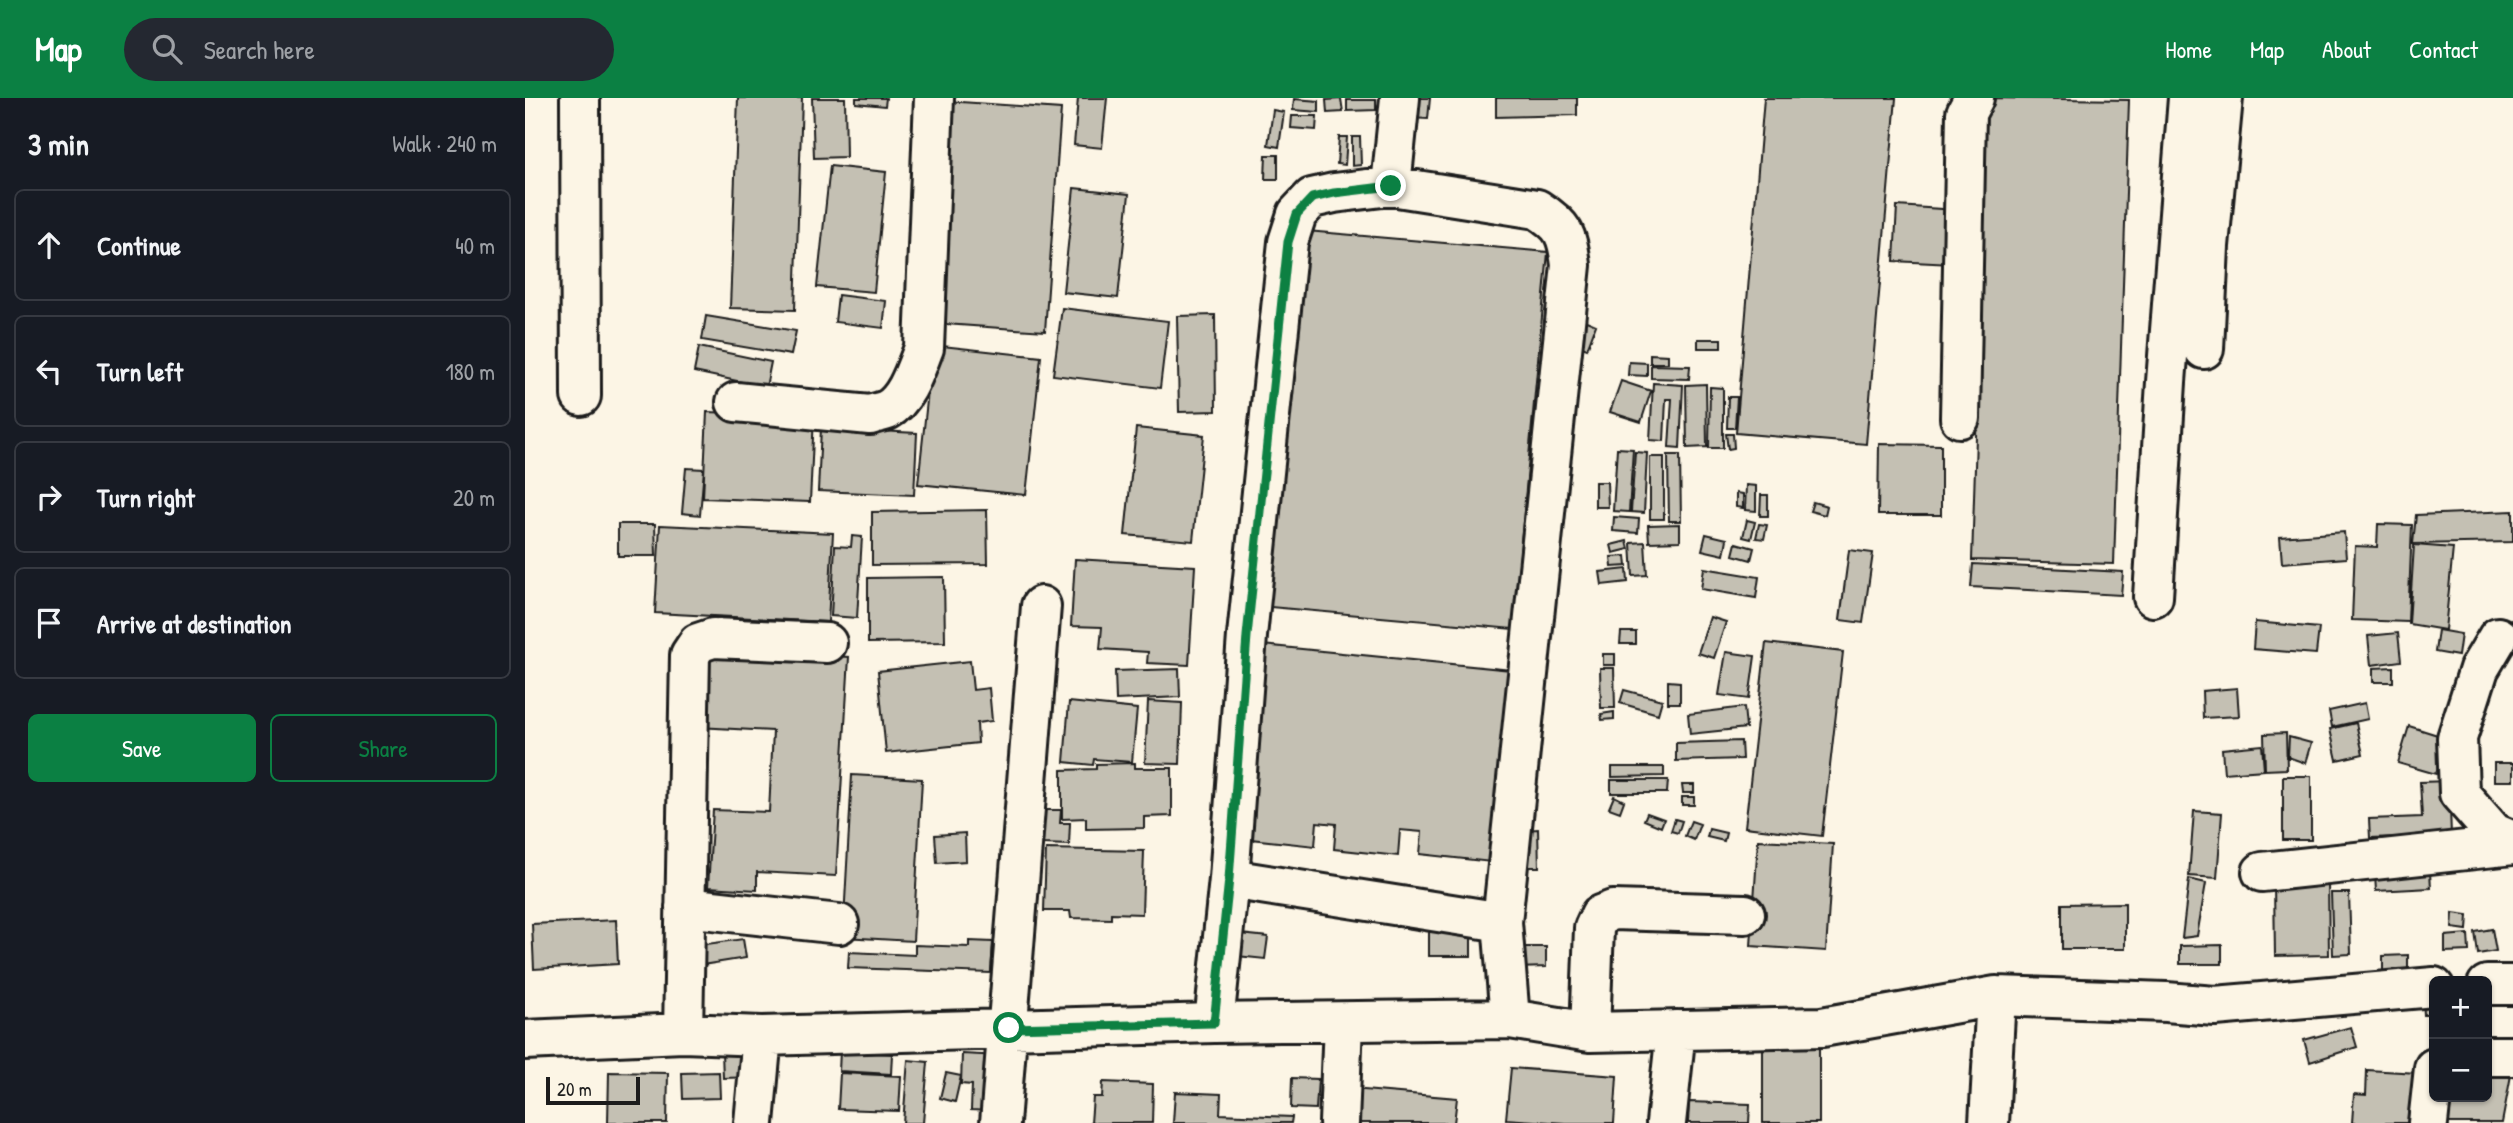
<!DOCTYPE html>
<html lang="en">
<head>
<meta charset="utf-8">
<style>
	:root { --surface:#171b24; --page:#242831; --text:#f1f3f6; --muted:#9ea1a6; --line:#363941; --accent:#0b8043 }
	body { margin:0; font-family:"Patrick Hand",sans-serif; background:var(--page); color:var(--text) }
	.controls { position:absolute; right:21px; bottom:21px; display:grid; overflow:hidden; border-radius:10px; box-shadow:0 2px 5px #0004 }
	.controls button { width:63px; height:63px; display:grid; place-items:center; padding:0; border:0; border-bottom:2px solid var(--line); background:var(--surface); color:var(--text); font:35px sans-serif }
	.scale { position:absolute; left:21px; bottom:18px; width:94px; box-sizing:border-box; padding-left:7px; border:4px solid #1c1c1c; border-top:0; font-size:19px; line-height:24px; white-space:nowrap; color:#1c1c1c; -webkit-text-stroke:5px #fcf5e5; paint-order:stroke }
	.stop { position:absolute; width:21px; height:21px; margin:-16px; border:5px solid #0b8043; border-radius:50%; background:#fff }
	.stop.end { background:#0b8043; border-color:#fff; box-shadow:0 2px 7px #0008 }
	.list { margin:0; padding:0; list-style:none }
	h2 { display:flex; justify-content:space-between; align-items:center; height:91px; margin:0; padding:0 28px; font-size:30px }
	h2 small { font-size:23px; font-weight:400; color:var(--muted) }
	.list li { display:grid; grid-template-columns:46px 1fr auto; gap:21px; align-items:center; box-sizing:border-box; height:112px; margin:0 14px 14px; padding:0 14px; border:2px solid var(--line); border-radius:10px }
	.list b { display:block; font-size:26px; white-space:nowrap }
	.list em { font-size:23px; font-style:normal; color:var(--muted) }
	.actions { display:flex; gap:14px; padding:21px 28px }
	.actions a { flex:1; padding:16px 0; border:2px solid var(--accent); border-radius:10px; text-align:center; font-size:24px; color:var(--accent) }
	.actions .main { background:var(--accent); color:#fff }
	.icon { flex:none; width:38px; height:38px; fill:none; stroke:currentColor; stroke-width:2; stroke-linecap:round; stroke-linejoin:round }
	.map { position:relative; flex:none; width:1988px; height:1025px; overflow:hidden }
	header { display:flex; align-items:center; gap:42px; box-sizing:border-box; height:98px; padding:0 35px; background:var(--accent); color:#fff }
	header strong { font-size:33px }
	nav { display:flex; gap:38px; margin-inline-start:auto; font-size:24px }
	.search { width:490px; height:63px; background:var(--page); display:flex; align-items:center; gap:18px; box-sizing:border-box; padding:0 24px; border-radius:38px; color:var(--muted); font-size:26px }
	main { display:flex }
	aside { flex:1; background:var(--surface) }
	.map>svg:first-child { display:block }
	.building { fill:#c4c0b3; stroke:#1c1c1c; stroke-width:2 }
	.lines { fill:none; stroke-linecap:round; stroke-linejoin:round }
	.minor-casing { stroke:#1c1c1c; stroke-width:44 }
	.minor { stroke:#fcf5e5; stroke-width:38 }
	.route { stroke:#0b8043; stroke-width:9 }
</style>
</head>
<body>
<header>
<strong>Map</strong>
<div class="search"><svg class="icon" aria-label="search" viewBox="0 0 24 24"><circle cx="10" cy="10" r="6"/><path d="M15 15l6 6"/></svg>Search here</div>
<nav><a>Home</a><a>Map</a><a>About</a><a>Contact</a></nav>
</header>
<main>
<aside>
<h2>3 min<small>Walk · 240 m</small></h2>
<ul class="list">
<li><svg class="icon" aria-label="ahead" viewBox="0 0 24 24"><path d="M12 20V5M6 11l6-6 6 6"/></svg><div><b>Continue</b></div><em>40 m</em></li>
<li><svg class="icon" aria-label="left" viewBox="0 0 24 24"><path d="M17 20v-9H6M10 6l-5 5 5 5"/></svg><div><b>Turn left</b></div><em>180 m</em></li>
<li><svg class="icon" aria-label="right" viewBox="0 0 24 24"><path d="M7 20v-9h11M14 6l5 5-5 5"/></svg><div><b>Turn right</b></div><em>20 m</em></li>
<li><svg class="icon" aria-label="arrive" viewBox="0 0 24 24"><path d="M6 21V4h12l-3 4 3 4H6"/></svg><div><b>Arrive at destination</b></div></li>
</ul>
<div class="actions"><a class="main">Save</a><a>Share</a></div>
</aside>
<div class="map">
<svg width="1988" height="1025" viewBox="0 0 1988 1025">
	<rect width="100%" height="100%" fill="#fcf5e5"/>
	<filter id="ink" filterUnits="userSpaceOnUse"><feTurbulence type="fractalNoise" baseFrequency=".0143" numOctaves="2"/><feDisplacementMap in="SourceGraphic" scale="14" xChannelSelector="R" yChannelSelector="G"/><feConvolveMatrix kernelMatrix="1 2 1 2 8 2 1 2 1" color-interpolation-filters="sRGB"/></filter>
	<g filter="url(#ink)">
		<path class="building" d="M 213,0 L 277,0 L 270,212 L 205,210 Z
			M 287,0 L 320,0 L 321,59 L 289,60 Z
			M 331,0 L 361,0 L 360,8 L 331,5 Z
			M 553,0 L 582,0 L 577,50 L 549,47 Z
			M 887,0 L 905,0 L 903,21 L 885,20 Z
			M 971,0 L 1052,0 L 1052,17 L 971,19 Z
			M 1239,0 L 1371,0 L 1341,346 L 1211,335 Z
			M 1462,0 L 1604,2 L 1589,466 L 1447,462 Z
			M 769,1 L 794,3 L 794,14 L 768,12 Z
			M 816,1 L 818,14 L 802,15 L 801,2 Z
			M 822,2 L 851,2 L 851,12 L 822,13 Z
			M 421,3 L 536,11 L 520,233 L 406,225 Z
			M 748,12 L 759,14 L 754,49 L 743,47 Z
			M 767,18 L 792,18 L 791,32 L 766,30 Z
			M 814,39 L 822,39 L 820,67 L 812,66 Z
			M 827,39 L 835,39 L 836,67 L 827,68 Z
			M 741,57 L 753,57 L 753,81 L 740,81 Z
			M 305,68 L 361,74 L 349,194 L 292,189 Z
			M 549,90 L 604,96 L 593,200 L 538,194 Z
			M 1372,108 L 1431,112 L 1427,166 L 1369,163 Z
			M 770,132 L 1023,154 L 988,531 L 735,508 Z
			M 313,197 L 361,203 L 358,230 L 310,224 Z
			M 537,210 L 643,223 L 635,290 L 528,277 Z
			M 690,217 L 691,313 L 654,314 L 652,218 Z
			M 181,218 L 271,233 L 266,257 L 177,242 Z
			M 1052,219 L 1071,227 L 1062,251 L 1042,243 Z
			M 1173,241 L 1196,241 L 1196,250 L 1173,250 Z
			M 408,247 L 516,259 L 501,397 L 393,386 Z
			M 174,249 L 246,264 L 241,289 L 169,274 Z
			M 1125,256 L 1143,257 L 1143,265 L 1125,265 Z
			M 1104,264 L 1122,265 L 1122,278 L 1103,277 Z
			M 1126,267 L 1165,268 L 1164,281 L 1126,280 Z
			M 1096,283 L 1126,293 L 1116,324 L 1085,314 Z
			M 1128,285 L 1158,287 L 1155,350 L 1144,349 L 1147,301 L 1141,301 L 1139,343 L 1125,342 Z
			M 1181,286 L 1182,349 L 1162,350 L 1161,287 Z
			M 1185,289 L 1198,290 L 1198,350 L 1184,350 Z
			M 1203,299 L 1212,299 L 1210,330 L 1202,330 Z
			M 182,314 L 289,318 L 285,404 L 178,400 Z
			M 296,330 L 392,335 L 389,397 L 293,393 Z
			M 611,330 L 679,337 L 668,443 L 600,437 Z
			M 1201,336 L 1208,336 L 1209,350 L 1203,351 Z
			M 1354,346 L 1416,347 L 1416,417 L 1353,417 Z
			M 1092,350 L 1108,351 L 1104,414 L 1088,413 Z
			M 1110,354 L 1122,355 L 1119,415 L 1106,414 Z
			M 1143,357 L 1155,357 L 1156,423 L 1144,423 Z
			M 1125,359 L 1139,359 L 1139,421 L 1125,421 Z
			M 161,370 L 179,371 L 175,417 L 157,415 Z
			M 1070,384 L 1082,384 L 1083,409 L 1070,409 Z
			M 1221,387 L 1231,388 L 1231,413 L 1220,412 Z
			M 1211,395 L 1218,396 L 1218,410 L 1211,409 Z
			M 1236,397 L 1243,397 L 1243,418 L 1235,418 Z
			M 1288,404 L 1302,408 L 1300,417 L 1285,413 Z
			M 462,412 L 463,466 L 347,467 L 347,414 Z
			M 1988,413 L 1988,444 L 1888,446 L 1891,417 Z
			M 1089,419 L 1114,421 L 1113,435 L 1088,433 Z
			M 1222,422 L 1230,424 L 1226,441 L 1218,439 Z
			M 93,426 L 130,426 L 131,458 L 93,458 Z
			M 1155,426 L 1155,443 L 1124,444 L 1123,427 Z
			M 1234,426 L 1242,427 L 1239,441 L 1231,440 Z
			M 1853,426 L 1887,427 L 1883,524 L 1827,522 L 1830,448 L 1852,449 Z
			M 135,427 L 308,435 L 303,524 L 130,515 Z
			M 1819,434 L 1821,460 L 1757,465 L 1755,439 Z
			M 1181,436 L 1202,441 L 1199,457 L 1177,452 Z
			M 327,438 L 337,439 L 332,520 L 306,518 L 310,448 L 326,449 Z
			M 1102,443 L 1104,451 L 1088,455 L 1086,447 Z
			M 1120,444 L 1122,477 L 1108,478 L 1106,445 Z
			M 1211,445 L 1229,450 L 1226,462 L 1208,457 Z
			M 1889,447 L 1928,450 L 1920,532 L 1884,526 Z
			M 1324,452 L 1348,455 L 1338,525 L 1315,522 Z
			M 1101,458 L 1102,468 L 1087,469 L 1086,459 Z
			M 550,461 L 670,468 L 664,567 L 622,565 L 623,554 L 575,551 L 577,529 L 546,528 Z
			M 1448,466 L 1598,474 L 1596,497 L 1446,489 Z
			M 1179,470 L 1234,479 L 1231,500 L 1176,491 Z
			M 1102,471 L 1103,484 L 1077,487 L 1075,474 Z
			M 419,479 L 420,544 L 343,545 L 343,480 Z
			M 1185,519 L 1201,524 L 1189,560 L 1173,555 Z
			M 1730,524 L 1794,530 L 1791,556 L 1728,551 Z
			M 1913,532 L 1936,536 L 1933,558 L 1910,554 Z
			M 1096,534 L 1111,534 L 1111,546 L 1095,546 Z
			M 1873,535 L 1876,563 L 1846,567 L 1843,538 Z
			M 1241,545 L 1318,554 L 1297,738 L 1220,729 Z
			M 737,547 L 986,572 L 966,764 L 895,756 L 897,734 L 875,732 L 873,758 L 809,751 L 811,726 L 792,724 L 790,748 L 717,740 Z
			M 178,551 L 324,559 L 311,778 L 232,774 L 232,792 L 183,789 L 188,712 L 244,714 L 248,633 L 173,629 Z
			M 1201,554 L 1230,558 L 1224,601 L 1194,597 Z
			M 1078,556 L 1090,556 L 1090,567 L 1078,567 Z
			M 445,563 L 448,592 L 464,590 L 467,623 L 452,625 L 453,645 L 361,655 L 353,573 Z
			M 1868,569 L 1868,584 L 1848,584 L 1848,570 Z
			M 1075,570 L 1089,570 L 1090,610 L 1076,610 Z
			M 654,571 L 655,599 L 591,602 L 590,573 Z
			M 1143,583 L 1155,584 L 1155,605 L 1143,605 Z
			M 1712,590 L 1714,618 L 1678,620 L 1677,593 Z
			M 1099,592 L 1137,602 L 1133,616 L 1095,605 Z
			M 623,603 L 657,605 L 655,666 L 620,665 Z
			M 544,604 L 612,611 L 607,664 L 569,661 L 568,667 L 539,664 Z
			M 1840,605 L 1843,621 L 1807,629 L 1804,613 Z
			M 1219,609 L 1221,630 L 1165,636 L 1163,616 Z
			M 1089,614 L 1089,621 L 1077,622 L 1076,616 Z
			M 1831,625 L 1838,656 L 1812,662 L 1805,631 Z
			M 1884,628 L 1922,640 L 1911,676 L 1873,665 Z
			M 1761,635 L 1762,671 L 1740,672 L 1739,636 Z
			M 1764,639 L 1786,645 L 1780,665 L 1763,659 Z
			M 1216,643 L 1217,661 L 1151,663 L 1151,645 Z
			M 1737,647 L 1739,672 L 1699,675 L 1697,651 Z
			M 610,665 L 610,670 L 647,670 L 647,718 L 619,719 L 619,730 L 561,731 L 561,720 L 537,721 L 537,672 L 571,671 L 571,666 Z
			M 1969,665 L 1988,665 L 1988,683 L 1969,683 Z
			M 1087,669 L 1139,669 L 1139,678 L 1087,679 Z
			M 327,677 L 397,681 L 388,843 L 318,839 Z
			M 1758,678 L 1786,678 L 1786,742 L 1758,742 Z
			M 1086,682 L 1143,682 L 1142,695 L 1086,695 Z
			M 1924,683 L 1926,737 L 1845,740 L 1844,721 L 1897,719 L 1895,684 Z
			M 1157,687 L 1169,687 L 1169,695 L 1158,695 Z
			M 1089,698 L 1099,703 L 1095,714 L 1084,710 Z
			M 1157,699 L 1169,699 L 1169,707 L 1157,707 Z
			M 519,712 L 536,712 L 535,725 L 545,725 L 544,747 L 518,746 Z
			M 1669,713 L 1697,715 L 1692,780 L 1664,778 Z
			M 1122,715 L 1139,721 L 1136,729 L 1119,722 Z
			M 1150,721 L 1157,723 L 1153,735 L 1146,733 Z
			M 1166,723 L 1175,726 L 1169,742 L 1160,738 Z
			M 1013,731 L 1014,769 L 1000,769 L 1000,732 Z
			M 1184,731 L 1201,735 L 1199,743 L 1182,739 Z
			M 440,735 L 441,763 L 412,765 L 410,737 Z
			M 1233,742 L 1308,746 L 1301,853 L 1226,848 Z
			M 521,751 L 619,753 L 617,816 L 586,815 L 586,821 L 546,820 L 545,813 L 519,813 Z
			M 1905,774 L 1906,790 L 1851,793 L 1850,777 Z
			M 1664,781 L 1681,785 L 1672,838 L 1657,840 Z
			M 1749,784 L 1803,784 L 1804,857 L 1750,858 Z
			M 1806,795 L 1824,795 L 1826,856 L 1808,857 Z
			M 1600,805 L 1600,851 L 1537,851 L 1537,806 Z
			M 1928,815 L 1943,817 L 1942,832 L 1927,830 Z
			M 91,822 L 93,866 L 9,871 L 7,826 Z
			M 904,831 L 946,831 L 946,858 L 904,858 Z
			M 1967,831 L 1971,853 L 1953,856 L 1950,834 Z
			M 706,835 L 743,839 L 740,861 L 703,857 Z
			M 1943,836 L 1944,853 L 1920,854 L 1920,838 Z
			M 218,841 L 221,860 L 177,867 L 174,847 Z
			M 444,843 L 468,844 L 466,875 L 323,870 L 324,854 L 390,857 L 390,847 L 444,849 Z
			M 1697,847 L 1697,866 L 1655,866 L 1655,848 Z
			M 988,849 L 1021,849 L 1021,869 L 987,870 Z
			M 1883,857 L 1883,873 L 1858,873 L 1858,858 Z
			M 1909,898 L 1909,917 L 1899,917 L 1898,899 Z
			M 1826,929 L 1832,949 L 1785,964 L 1779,942 Z
			M 1238,943 L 1294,943 L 1294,1025 L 1238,1025 Z
			M 230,953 L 231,979 L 198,980 L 197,954 Z
			M 315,953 L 367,956 L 366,976 L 314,973 Z
			M 437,956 L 476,958 L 465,1013 L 446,1012 L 447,987 L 436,986 Z
			M 383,962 L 403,964 L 398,1025 L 378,1025 Z
			M 986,970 L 1092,978 L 1089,1025 L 1040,1025 L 981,1021 Z
			M 1842,972 L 1893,975 L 1889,1025 L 1827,1025 L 1829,996 L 1841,997 Z
			M 1962,972 L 1986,977 L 1977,1025 L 1923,1025 L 1927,999 L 1962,999 Z
			M 84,974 L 143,975 L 142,1025 L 83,1025 Z
			M 194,974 L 195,1000 L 158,1001 L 157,975 Z
			M 315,975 L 376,978 L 374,1013 L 313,1011 Z
			M 421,975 L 436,978 L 430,1004 L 415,1000 Z
			M 767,980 L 793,981 L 791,1011 L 766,1010 Z
			M 578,984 L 628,986 L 627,1025 L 566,1025 L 568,999 L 577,999 Z
			M 827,991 L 932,1000 L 929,1025 L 823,1025 Z
			M 650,994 L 696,996 L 695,1016 L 767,1019 L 766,1025 L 648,1025 Z
			M 1164,1004 L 1225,1006 L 1224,1025 L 1163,1025 Z"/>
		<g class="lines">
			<defs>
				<path id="minor" d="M 55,0 L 56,298
					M 866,88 L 875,0
					M 1679,251 L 1684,148 L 1698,0
					M 211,304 L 345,317 C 350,315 357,314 362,312 C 382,301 391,270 399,250 L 409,0
					M 1435,320 L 1441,15 L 1449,0
					M 1628,499 L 1641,284 L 1663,0
					M 1973,539 L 1954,571 L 1932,640 L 1934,695 L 1969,735 L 1988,743
					M 1737,774 L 1988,747
					M 704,781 L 977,824
					M 160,809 L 314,826
					M 1962,887 L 1988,887
					M 689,925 L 704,781 L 722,538 L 763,144 L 772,116 L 787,100 L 809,95 L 866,88 L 1012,111 C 1039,128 1042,136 1046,167 L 977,824 L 985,921
					M 1065,934 L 1069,830 L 1075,817 L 1088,812 L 1220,816
					M 158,935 L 165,557 L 173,545 L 188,540 L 302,545
					M 0,942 L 158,935 L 237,938 L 689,925 L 985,921 L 1065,934 L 1297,929 L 1471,898 L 1641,904 L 1690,908 L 1909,889
					M 1962,958 L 1988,958
					M 229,1025 L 237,938
					M 475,1025 L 516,508
					M 814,1025 L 818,924
					M 1141,1025 L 1151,932
					M 1464,1025 L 1471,898
					M 1903,1025 L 1909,970"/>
			</defs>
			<use href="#minor" class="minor-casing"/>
			<use href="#minor" class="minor"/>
		</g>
	</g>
	<g class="lines" filter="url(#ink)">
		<path class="route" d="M 484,930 L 689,925 L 704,781 L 722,538 L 763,144 L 772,116 L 787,100 L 809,95 L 866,88"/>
	</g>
</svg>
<div class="controls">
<button>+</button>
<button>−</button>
</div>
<div class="scale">20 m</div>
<div class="stop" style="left:484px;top:930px"></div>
<div class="stop end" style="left:866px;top:88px"></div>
</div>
</main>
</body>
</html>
